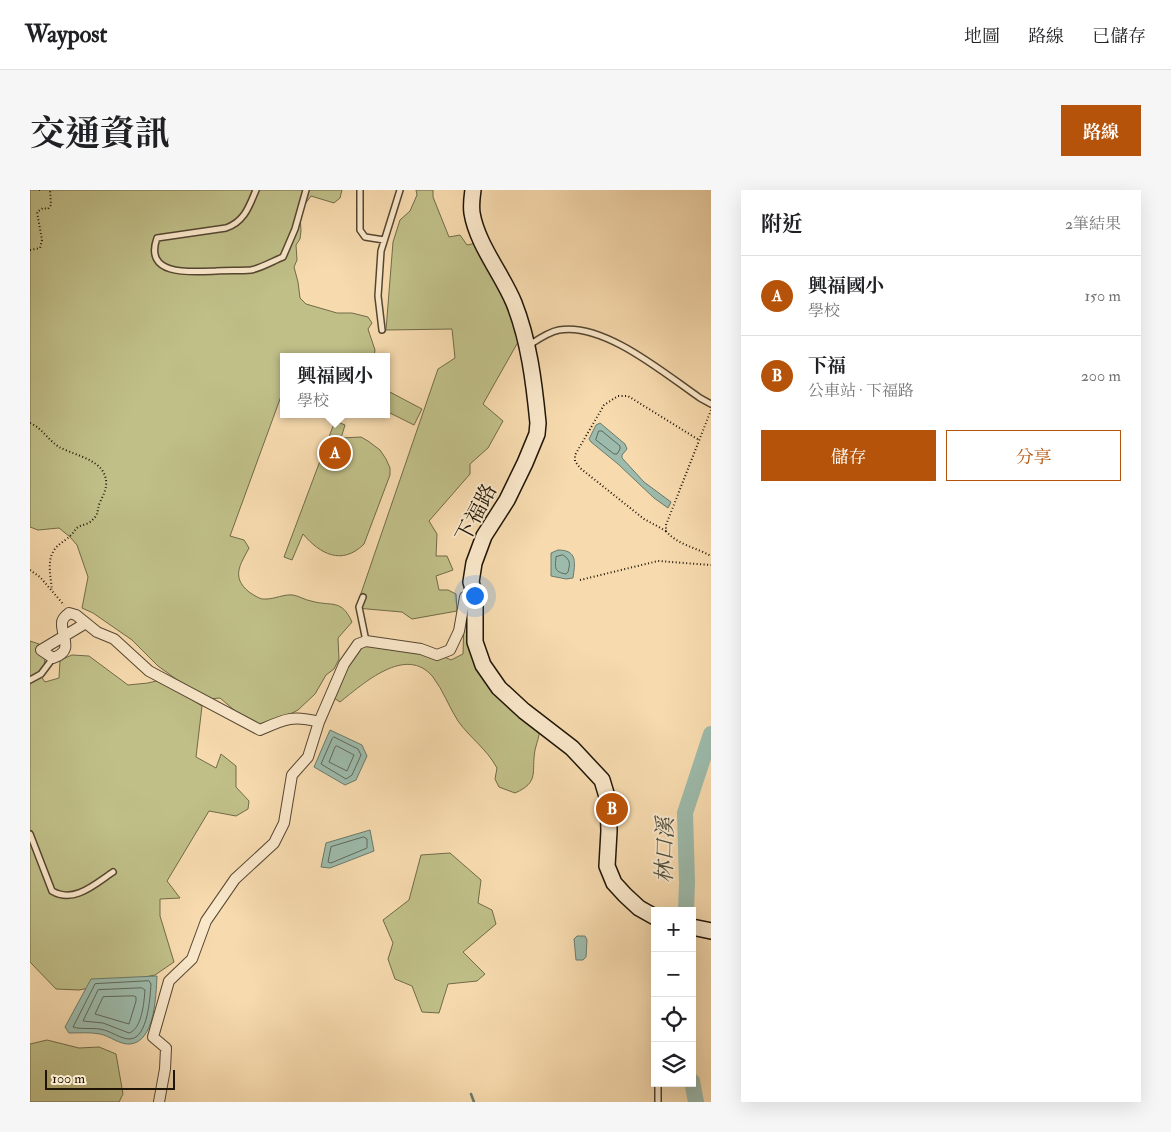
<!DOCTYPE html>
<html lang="zh-TW">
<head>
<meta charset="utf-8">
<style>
	:root { --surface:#fff; --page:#f6f6f6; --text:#202124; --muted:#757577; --line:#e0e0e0; --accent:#b45309 }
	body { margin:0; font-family:"IM FELL Double Pica","Noto Serif TC",serif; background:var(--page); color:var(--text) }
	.controls { position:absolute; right:15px; bottom:15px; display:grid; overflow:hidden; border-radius:0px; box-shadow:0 5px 20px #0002 }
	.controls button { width:45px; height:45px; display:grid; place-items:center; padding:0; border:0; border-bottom:1px solid var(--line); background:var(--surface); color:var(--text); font:25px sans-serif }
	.scale { position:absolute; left:15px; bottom:12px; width:130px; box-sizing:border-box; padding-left:5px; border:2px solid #1f1507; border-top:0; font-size:14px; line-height:18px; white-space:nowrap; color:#1f1507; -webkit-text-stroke:4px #fae8cb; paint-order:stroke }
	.you { position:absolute; left:444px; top:405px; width:18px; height:18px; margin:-12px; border:4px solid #fff; border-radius:50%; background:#1a73e8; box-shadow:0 0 0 8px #1a73e833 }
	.badge { display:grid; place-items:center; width:32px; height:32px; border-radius:50%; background:var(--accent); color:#fff; font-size:16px; font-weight:700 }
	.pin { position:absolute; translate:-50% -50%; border:2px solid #fff; box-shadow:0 1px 5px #0006 }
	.popup { position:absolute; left:250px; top:163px; width:110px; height:65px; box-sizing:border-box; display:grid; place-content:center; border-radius:0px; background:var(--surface); filter:drop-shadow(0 1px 4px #0005); font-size:16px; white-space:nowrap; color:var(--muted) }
	.popup b { font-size:19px; color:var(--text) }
	.popup::after { content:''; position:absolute; left:50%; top:100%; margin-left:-10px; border:10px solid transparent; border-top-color:var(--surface) }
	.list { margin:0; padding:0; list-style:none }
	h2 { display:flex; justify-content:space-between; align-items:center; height:65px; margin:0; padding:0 20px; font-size:21px }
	h2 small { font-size:16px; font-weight:400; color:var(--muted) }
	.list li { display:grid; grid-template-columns:32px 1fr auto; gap:15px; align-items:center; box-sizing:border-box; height:80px; padding:0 20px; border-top:1px solid var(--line) }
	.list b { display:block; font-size:19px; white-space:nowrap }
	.list p { margin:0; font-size:16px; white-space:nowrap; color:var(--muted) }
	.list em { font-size:16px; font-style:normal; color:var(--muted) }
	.actions { display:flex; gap:10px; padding:15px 20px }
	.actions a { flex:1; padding:11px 0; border:1px solid var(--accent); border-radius:0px; text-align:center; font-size:18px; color:var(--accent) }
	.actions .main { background:var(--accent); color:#fff }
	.icon { flex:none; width:28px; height:28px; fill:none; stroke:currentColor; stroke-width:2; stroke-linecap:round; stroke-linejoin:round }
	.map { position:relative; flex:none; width:681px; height:912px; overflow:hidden; border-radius:0px }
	header { display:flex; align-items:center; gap:30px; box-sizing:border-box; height:70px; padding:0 25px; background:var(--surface); border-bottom:1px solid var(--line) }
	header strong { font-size:24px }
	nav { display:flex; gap:28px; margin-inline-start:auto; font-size:18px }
	.intro { display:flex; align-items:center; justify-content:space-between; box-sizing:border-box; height:120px; padding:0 30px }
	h1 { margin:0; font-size:35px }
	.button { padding:12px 22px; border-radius:0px; background:var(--accent); color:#fff; font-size:18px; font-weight:700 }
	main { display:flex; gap:30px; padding:0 30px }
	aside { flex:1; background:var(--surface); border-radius:0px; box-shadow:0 5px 20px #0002 }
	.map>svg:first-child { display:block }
	.green { fill:#c0bf88; stroke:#706a48 }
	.water { fill:#9dbbac; stroke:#6b796a }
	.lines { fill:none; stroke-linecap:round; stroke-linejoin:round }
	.shore { stroke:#5e685a; stroke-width:1 }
	.stream { stroke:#6b796a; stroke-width:2.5 }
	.river { stroke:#9dbbac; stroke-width:16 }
	.service-casing { stroke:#554631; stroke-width:8 }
	.minor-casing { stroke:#554631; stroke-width:12 }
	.secondary-casing { stroke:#1f1507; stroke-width:18 }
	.path { stroke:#1f1507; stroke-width:2; stroke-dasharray:1 2.5; stroke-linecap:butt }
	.service { stroke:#fae8cb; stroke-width:5 }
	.minor { stroke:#fae8cb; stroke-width:10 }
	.secondary { stroke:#fae8cb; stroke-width:15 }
	.labels { text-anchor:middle; stroke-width:4; stroke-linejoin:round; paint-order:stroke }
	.street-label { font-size:21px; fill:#1f1507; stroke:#fae8cb }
	.water-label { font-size:22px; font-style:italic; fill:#4b4f41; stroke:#fae8cb }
</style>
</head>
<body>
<header>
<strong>Waypost</strong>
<nav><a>地圖</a><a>路線</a><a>已儲存</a></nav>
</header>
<div class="intro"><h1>交通資訊</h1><a class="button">路線</a></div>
<main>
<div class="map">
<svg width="681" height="912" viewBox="0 0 681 912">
	<rect width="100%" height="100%" fill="#f7dbaf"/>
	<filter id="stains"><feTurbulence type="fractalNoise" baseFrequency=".004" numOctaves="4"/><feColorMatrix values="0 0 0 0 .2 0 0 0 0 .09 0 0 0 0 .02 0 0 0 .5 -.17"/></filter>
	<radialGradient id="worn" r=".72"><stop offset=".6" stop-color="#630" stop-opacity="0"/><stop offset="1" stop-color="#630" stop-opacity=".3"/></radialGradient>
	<path class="green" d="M 0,0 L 312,0 L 310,8 L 304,13 L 281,6 L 272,18 L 270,25 L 271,41 L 270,49 L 266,55 L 267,70 L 264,77 L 268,92 L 270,108 L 276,114 L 307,123 L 322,123 L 338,127 L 342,133 L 338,139 L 345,160 L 344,167 L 277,167 L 266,164 L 265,167 L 254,167 L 254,198 L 200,346 L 214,350 L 219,358 C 210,375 201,387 219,402 C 224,405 230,410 236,409 C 245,409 254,404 263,405 C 269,406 275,410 281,411 C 302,417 311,408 322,432 L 308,448 L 309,469 L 304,479 L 296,485 L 285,504 L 268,520 L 239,535 L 228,535 L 217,531 L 190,508 L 179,509 L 146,489 L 128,476 L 102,450 L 63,423 L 52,418 L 58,387 L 47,355 L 40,347 L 29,338 L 8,340 L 0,337 Z
		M 386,0 L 403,0 L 403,7 L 419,47 L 430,45 L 437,55 L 455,51 L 492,145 L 453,214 L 473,231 L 458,258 L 440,274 L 440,284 L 399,331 L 407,344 L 406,366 L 417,366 L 423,380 L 406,386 L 409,400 L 418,400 L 426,404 L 427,421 L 382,429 L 372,422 L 326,418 L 408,179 L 425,168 L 422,139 L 356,140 L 363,52 L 370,30 L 380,21 L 387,5 Z
		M 356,200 L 392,219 L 384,235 L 356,221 Z
		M 305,231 L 315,235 L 311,248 L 331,247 L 338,251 L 350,260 L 356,269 L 360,278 L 360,285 L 334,354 C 312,376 290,364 273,344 L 262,370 L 254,367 Z
		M 440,427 L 444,460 L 510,536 C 510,546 507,551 505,560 C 501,582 510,592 485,603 L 469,597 L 465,589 L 467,578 C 456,558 441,549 428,531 C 419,517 413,500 403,487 C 376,454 333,494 310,512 L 301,506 L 325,455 L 393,457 L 421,470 L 433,464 L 434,429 Z
		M 0,451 L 9,454 L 8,463 L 15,468 L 14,477 L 8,482 L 15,492 L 29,488 L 30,470 L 42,465 L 59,466 L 98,495 L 118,493 L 130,490 L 172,516 L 166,567 L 186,578 L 191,564 L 206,576 L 206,597 L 219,611 L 218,619 L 206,626 L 179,621 L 137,691 L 150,708 L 130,709 L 130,726 L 144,772 L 125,785 L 49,800 L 26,799 L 0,772 Z
		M 420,663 L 451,690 L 448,713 L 462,720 L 466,734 L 433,762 L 455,784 L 447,791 L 418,794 L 409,823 L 392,822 L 382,796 L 365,789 L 358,769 L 363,753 L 353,730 L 379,710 L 391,665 Z
		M 17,850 L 49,858 L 69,857 L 86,864 L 93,904 L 89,912 L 0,912 L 0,854 Z"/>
	<path class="water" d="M 570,233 L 595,254 L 597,259 L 592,265 L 592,268 L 614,292 L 641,312 L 638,318 L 624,308 L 588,274 L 561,252 L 559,249 L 566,235 Z
		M 528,360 C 548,360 545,373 543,388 L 536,389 L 521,386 L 521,363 Z
		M 300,540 L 332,555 L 337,566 L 326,590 L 315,595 L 284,577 Z
		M 340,640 L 344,661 L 300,678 L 291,677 L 296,653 Z
		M 547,746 L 555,746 L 557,750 L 556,767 L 553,770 L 546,770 L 544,749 Z
		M 127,786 C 126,805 125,852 100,854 C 90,855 80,846 70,844 C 60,842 49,843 39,843 L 35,837 L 61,789 Z"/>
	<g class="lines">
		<path class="shore" d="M 569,241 L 572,241 L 590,256 L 590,259 L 587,264 L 584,264 L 566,250 Z
			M 533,365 C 541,370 540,374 538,382 L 536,384 C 524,382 525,378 526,367 Z
			M 304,547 L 328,559 L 331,565 L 322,585 L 316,589 L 291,574 L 302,549 Z
			M 307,556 L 324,565 L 317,581 L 299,572 L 305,557 Z
			M 334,647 L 337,649 L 337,658 L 301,673 L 298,672 L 301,657 Z
			M 119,791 L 121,794 C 120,807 118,848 100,849 C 91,849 82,842 74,840 C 64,837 52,840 43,837 L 65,794 Z
			M 112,798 L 115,800 C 114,812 112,839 99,843 L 73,833 L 53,831 L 68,800 Z
			M 104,806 L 106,807 L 106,811 L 99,834 L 65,824 L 73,807 Z"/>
		<path class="stream" d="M 441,904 L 444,912"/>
		<path class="river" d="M 656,721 L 657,692 L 655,623 L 681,544
			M 662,891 L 666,912"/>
		<defs>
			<path id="service" d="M 226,0 C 219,17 214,32 196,38 L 127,48 C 113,87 163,82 186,81 C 197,80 209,81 221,80 C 231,78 243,71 253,67 L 265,39 L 276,0
				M 330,0 L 330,40 L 335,47 L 354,50
				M 352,140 L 348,106 L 351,61 L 370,0
				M 498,156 C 507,150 518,142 529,140 C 574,132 635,184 670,208 L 681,214
				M 333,407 L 329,417 L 336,451
				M 0,490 L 11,484 L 23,468
				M 0,644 L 22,701 C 44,714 65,694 83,682
				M 628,893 L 628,912"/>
			<path id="minor" d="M 56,433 L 11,460 L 23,468 C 45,461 31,446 32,433 C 32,428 36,426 39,423 L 46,425 L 67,442 L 84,449 L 119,481 L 230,540 C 255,529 262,525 289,532
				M 129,912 L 135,879 L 136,858 L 123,847 L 139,791 L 162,769 L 176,731 L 205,689 L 244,653 L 254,633 L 262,585 L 278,567 L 289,532 L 314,474 L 328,454 L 336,451 L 391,459 L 407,465 L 420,460 L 429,441 L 435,407 L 445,406"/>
			<path id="secondary" d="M 443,0 C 442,7 441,16 442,23 C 447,54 472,84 484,113 C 499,151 504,192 508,233 L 507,244 L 495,273 L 477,310 L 454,346 L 444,373 L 441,392 L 445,406 L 445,452 L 453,475 L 469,498 L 494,521 L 542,558 L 572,590 L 578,610 L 579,641 L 577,676 L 584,693 L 595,705 L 609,718 L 625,727
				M 662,737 L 681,741"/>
		</defs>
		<use href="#service" class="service-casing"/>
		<use href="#minor" class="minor-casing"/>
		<use href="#secondary" class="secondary-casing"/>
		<path class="path" d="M 9,0 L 11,0
			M 0,60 L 10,58 L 12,50 L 7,22 L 13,18 L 18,19 L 21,15 L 20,0
			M 681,220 L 636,335 L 636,341 C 646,354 667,358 681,366
			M 0,233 C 12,238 18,250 29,257 C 42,264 63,268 72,280 C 80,292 75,302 70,312 C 66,322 70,324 60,332 C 56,335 50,335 47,338 C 45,340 44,342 42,344 C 36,351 27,354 23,362 C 17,372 21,389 22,400
			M 636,341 L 614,329 L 550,278 L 545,271 L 545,265 L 574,215 L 588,206 L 598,206 L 669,250
			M 0,380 L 10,387 L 34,415
			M 550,390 L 628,371 L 681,375"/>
		<use href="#service" class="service"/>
		<use href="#minor" class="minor"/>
		<use href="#secondary" class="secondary"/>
	</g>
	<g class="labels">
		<g class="street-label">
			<text transform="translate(446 323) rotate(-62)" y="7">下福路</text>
		</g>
		<g class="water-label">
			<text transform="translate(634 660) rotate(-89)" y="8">林口溪</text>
		</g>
	</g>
	<rect width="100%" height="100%" filter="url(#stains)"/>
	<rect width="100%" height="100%" fill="url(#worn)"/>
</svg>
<div class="controls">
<button>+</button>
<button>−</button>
<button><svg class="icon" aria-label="locate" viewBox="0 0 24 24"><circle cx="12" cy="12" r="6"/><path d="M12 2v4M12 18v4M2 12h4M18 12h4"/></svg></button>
<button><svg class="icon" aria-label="layers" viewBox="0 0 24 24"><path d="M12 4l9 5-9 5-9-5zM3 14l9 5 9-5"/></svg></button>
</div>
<div class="scale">100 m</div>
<div class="you"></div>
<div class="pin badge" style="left:305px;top:263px">A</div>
<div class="popup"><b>興福國小</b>學校</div>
<div class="pin badge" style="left:582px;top:619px">B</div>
</div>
<aside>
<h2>附近<small>2筆結果</small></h2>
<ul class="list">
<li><span class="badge">A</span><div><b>興福國小</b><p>學校</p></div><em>150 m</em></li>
<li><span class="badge">B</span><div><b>下福</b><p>公車站 · 下福路</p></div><em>200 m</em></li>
</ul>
<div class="actions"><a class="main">儲存</a><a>分享</a></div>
</aside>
</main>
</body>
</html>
